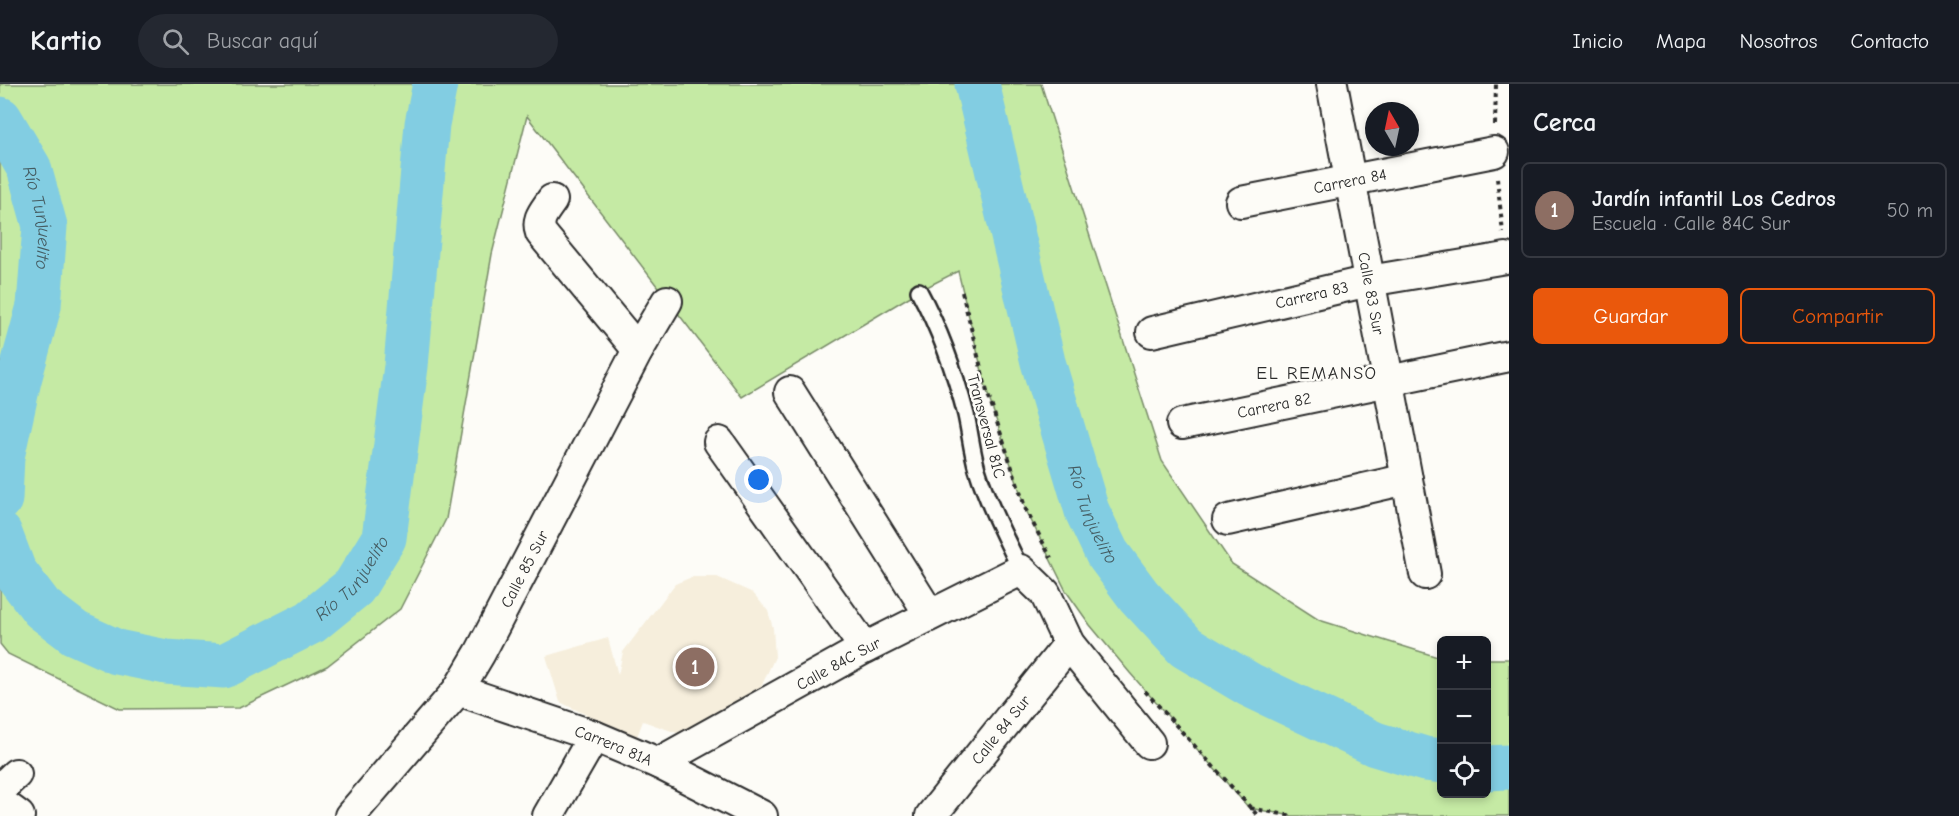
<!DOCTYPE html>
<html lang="es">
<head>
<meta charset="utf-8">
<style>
	:root { --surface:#171b24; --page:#242831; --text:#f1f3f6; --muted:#9ea1a6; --line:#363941; --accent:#ea580c }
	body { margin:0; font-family:"Comic Neue",sans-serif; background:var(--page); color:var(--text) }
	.controls { position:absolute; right:18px; bottom:18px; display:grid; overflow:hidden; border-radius:9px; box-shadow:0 3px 9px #0003 }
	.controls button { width:54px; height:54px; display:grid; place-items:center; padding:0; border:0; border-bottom:2px solid var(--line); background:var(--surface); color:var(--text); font:30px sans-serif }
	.compass { position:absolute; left:1365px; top:18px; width:54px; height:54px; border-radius:50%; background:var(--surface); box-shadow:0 3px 9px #0003; rotate:351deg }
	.you { position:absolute; left:759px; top:396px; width:21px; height:21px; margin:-15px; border:4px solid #fff; border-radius:50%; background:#1a73e8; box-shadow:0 0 0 9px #1a73e833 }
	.badge { display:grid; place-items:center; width:39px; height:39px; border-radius:50%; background:var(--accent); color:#fff; font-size:20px; font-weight:700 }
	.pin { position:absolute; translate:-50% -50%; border:3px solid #fff; box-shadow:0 2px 6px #0006 }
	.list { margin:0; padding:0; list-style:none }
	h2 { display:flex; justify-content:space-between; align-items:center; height:78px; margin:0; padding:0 24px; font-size:26px }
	h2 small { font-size:20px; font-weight:400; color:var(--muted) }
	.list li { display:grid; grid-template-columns:39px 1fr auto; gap:18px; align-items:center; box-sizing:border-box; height:96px; margin:0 12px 12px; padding:0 12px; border:2px solid var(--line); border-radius:9px }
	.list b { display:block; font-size:22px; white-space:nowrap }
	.list p { margin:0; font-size:20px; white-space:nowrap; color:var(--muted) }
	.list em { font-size:20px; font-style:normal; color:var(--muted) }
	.actions { display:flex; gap:12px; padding:18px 24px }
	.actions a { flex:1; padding:14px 0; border:2px solid var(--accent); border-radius:9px; text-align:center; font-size:21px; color:var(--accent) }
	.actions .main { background:var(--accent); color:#fff }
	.icon { flex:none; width:33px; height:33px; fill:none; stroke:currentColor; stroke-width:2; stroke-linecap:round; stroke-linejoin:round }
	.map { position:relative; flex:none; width:1509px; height:732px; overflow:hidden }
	header { display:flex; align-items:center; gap:36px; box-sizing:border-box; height:84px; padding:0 30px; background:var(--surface); border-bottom:2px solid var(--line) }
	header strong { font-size:28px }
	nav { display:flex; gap:33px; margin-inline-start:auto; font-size:21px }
	.search { width:420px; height:54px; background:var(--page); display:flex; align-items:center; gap:15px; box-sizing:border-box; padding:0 21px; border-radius:33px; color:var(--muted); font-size:22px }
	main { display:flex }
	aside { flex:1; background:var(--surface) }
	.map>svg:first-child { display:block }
	.built { fill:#f6eedc }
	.green { fill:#c5eaa4; stroke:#788a68; stroke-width:1.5 }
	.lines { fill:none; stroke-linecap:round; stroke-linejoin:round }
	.river { stroke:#82cde2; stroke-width:45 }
	.service-casing { stroke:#2b2b2b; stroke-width:20 }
	.minor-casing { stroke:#2b2b2b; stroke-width:34 }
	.path { stroke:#2b2b2b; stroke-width:4; stroke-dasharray:4.5 4.5; stroke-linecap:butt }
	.service { stroke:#fdfcf7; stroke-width:15 }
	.minor { stroke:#fdfcf7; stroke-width:30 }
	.labels { text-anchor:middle; stroke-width:5; stroke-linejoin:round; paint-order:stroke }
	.street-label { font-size:16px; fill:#2b2b2b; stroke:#fdfcf7 }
	.water-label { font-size:18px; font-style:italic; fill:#455c62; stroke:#fdfcf7 }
	.neighbourhood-label { font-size:18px; letter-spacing:1.5px; fill:#2b2b2b; stroke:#fdfcf7 }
</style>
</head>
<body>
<header>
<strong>Kartio</strong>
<div class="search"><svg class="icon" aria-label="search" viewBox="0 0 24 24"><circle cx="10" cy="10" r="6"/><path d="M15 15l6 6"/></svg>Buscar aquí</div>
<nav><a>Inicio</a><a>Mapa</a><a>Nosotros</a><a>Contacto</a></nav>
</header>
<main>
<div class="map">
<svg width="1509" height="732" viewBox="0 0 1509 732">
	<rect width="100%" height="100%" fill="#fdfcf7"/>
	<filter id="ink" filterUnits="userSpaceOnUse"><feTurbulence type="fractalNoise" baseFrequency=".0167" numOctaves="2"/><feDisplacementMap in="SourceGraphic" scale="12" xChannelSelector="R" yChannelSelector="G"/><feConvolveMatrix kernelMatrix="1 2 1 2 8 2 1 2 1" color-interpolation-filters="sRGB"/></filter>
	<g filter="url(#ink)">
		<path class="built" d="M 692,493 L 717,493 L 753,509 L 768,527 L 773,544 L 775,573 L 761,603 L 680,650 L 643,637 L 636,655 L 560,618 L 546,572 L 608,554 L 618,591 L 623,568 L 675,500 Z"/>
		<path class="green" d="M 0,0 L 1041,0 L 1162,377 L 1232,480 L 1319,536 L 1441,574 L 1442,710 L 1486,710 L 1487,575 L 1509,575 L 1509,732 L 1292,732 L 1249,724 L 1130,589 L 1090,541 L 1066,507 L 1026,426 L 987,308 L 958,187 L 919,207 L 742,313 L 527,32 L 492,170 L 446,435 L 400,525 L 327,582 L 239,624 L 120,625 L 8,570 L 0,560 Z"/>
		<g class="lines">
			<g class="river">
				<path id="s1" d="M 977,0 L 1043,278 L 1087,427 L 1107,469 L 1139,512 L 1186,563 L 1250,601 L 1375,660 L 1425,675 L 1442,677"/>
				<path id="s2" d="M 0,35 L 29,84 L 45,142 L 39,222 L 19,296 L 2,373 L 0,415"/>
				<path id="s3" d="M 0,450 L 14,487 L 42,524 L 75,549 L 117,568 L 166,578 L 224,582 L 311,538 L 354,503 L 384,454 L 406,282 L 427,40 L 435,0"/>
				<path d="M 1486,684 L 1509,683"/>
			</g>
			<defs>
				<path id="service" d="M 919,207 C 940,246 955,288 966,331 C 970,349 972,368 977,385 C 988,420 1005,453 1021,486"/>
				<g id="minor">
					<path id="s4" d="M 1332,0 L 1425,490"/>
					<path d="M 552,116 C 544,128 536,135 541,149 L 638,266"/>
					<path id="s5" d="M 1241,118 L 1494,68"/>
					<path id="s6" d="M 1152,248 L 1369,197 L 1506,174"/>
					<path d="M 790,308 L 930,531"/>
					<path id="s7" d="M 1182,340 L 1509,272"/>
					<path d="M 719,358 L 865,564"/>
					<path d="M 1228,436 L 1407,395"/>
					<path id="s8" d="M 458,606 L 594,652 L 658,679 L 762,732"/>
					<path id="s9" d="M 658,679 L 865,564 L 1021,486 L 1045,509 L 1069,560 L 1149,659"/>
					<path d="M 0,705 L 16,690"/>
					<path d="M 0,718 L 19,732"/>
					<path id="s10" d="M 350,732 L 458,606 L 480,569 L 638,266 L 667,217"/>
					<path d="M 548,732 L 594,652"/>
					<path id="s11" d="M 931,732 L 1069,560"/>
				</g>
			</defs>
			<use href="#service" class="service-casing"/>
			<use href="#minor" class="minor-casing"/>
			<path class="path" d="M 1495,41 L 1496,0
				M 1497,94 L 1503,149
				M 962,208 L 987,308 L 1026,426 L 1051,474
				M 1145,607 L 1258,732
				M 1250,724 L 1292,732"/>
			<use href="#service" class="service"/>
			<use href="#minor" class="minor"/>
		</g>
	</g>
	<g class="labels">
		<g class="street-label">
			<text dy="6" stroke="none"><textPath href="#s5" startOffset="111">Carrera 84</textPath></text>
			<text dy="6" stroke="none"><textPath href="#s4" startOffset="213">Calle 83 Sur</textPath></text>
			<text dy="6" stroke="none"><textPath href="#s6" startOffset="164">Carrera 83</textPath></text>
			<text dy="6" stroke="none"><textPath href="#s7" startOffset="94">Carrera 82</textPath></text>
			<text transform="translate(987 342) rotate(75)" y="6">Transversal 81C</text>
			<text dy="6" stroke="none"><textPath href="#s10" startOffset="304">Calle 85 Sur</textPath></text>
			<text dy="6" stroke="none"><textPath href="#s9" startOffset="206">Calle 84C Sur</textPath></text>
			<text dy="6" stroke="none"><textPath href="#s11" startOffset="111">Calle 84 Sur</textPath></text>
			<text dy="6" stroke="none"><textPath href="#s8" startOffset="165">Carrera 81A</textPath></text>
		</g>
		<g class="water-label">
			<text dy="6" stroke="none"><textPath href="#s2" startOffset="108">Río Tunjuelito</textPath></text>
			<text dy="6" stroke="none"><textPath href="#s1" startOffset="446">Río Tunjuelito</textPath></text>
			<text dy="6" stroke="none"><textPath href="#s3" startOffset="440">Río Tunjuelito</textPath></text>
		</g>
		<g class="neighbourhood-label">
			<text x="1317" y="295">EL REMANSO</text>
		</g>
	</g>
</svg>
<div class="controls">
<button>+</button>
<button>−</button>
<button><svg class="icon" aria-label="locate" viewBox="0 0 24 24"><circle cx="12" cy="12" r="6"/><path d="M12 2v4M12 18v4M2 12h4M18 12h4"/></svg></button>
</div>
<svg class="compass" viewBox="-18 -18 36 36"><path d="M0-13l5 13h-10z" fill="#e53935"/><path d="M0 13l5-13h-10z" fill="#9ea1a6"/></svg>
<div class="you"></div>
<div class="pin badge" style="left:695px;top:583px;background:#8d6e63">1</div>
</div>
<aside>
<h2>Cerca<small></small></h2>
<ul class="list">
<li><span class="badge" style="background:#8d6e63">1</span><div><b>Jardín infantil Los Cedros</b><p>Escuela · Calle 84C Sur</p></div><em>50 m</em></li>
</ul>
<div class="actions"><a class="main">Guardar</a><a>Compartir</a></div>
</aside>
</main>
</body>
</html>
